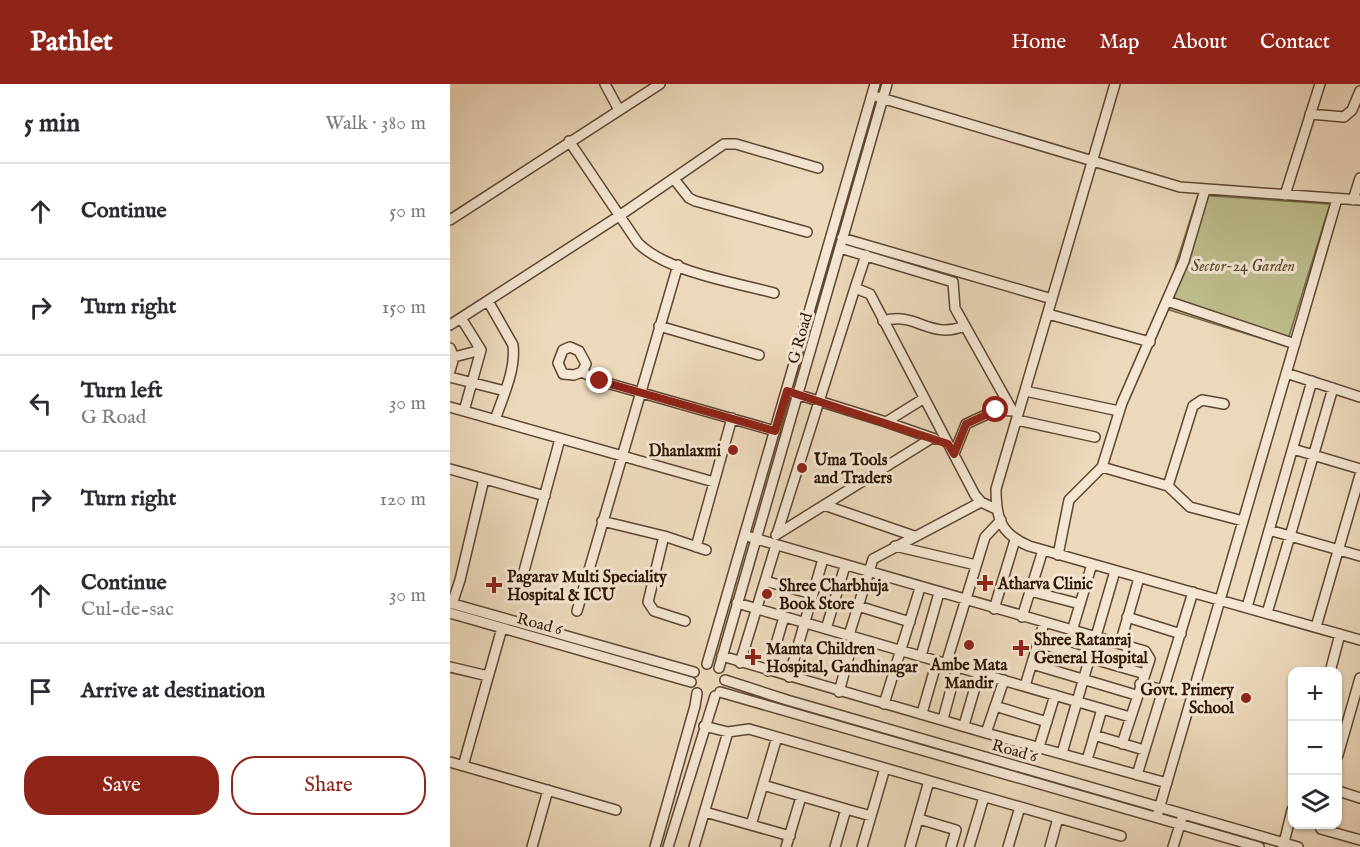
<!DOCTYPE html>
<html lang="en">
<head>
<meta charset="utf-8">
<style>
	:root { --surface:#fff; --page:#f2f2f3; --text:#2b2b33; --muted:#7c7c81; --line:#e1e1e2; --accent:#8f2418 }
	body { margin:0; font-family:"IM FELL English",serif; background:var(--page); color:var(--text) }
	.controls { position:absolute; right:18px; bottom:18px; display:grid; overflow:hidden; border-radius:12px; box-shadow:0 2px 4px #0004 }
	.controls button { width:54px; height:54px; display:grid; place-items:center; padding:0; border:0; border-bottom:2px solid var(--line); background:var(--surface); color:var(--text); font:30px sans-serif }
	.stop { position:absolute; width:18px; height:18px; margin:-14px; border:4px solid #8f2418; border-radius:50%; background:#fff }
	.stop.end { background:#8f2418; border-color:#fff; box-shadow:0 2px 6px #0008 }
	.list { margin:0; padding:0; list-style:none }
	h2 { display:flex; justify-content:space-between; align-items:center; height:78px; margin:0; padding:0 24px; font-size:26px }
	h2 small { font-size:20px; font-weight:400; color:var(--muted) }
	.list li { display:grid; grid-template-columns:39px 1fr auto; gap:18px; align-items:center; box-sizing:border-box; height:96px; padding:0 24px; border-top:2px solid var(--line) }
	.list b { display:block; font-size:22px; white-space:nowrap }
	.list p { margin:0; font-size:20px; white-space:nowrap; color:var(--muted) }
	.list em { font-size:20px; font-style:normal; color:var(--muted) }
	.actions { display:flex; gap:12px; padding:18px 24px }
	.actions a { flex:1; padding:14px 0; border:2px solid var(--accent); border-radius:24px; text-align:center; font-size:21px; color:var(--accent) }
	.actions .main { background:var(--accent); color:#fff }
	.icon { flex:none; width:33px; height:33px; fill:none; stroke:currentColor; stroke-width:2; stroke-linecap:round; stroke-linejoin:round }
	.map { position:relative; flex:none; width:910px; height:763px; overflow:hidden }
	header { display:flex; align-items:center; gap:36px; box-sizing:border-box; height:84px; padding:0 30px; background:var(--accent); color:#fff }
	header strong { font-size:28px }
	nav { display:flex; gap:33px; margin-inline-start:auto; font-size:21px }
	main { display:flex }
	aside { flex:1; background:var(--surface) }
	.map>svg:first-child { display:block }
	.green { fill:#bdbd8c; stroke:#766a48; stroke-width:1.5 }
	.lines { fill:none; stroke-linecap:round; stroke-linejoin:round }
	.minor-casing { stroke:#5e4631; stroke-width:12 }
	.minor { stroke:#f3e6d2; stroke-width:9 }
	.route { stroke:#8f2418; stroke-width:8 }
	.poi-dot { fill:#8f2418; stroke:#f3e6d2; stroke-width:2 }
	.labels { text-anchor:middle; stroke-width:6; stroke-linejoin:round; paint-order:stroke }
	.park-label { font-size:16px; font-style:italic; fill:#59482c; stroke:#f3e6d2 }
	.street-label { font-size:16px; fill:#2e1603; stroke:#f3e6d2 }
	.poi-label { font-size:16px; font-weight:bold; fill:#2e1603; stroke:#f3e6d2; text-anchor:start }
</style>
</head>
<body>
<header>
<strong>Pathlet</strong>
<nav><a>Home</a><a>Map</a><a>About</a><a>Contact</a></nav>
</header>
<main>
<aside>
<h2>5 min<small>Walk · 380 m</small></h2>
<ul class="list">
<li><svg class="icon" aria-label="ahead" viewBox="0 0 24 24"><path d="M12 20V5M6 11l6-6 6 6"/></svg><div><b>Continue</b></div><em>50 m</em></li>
<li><svg class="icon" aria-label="right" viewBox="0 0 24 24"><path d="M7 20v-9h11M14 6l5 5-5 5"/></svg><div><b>Turn right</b></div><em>150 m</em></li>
<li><svg class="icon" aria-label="left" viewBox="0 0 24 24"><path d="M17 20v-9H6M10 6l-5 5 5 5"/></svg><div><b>Turn left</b><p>G Road</p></div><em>30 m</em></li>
<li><svg class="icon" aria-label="right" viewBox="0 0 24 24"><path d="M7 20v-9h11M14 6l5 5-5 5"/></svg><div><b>Turn right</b></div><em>120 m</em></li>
<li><svg class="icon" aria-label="ahead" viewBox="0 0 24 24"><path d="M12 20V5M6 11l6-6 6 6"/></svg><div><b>Continue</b><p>Cul-de-sac</p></div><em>30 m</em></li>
<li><svg class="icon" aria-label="arrive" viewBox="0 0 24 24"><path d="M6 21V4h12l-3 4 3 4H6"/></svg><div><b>Arrive at destination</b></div></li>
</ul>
<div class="actions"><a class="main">Save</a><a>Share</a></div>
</aside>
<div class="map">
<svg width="910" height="763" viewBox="0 0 910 763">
	<rect width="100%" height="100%" fill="#ecd8ba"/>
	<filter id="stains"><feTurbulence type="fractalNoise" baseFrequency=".00333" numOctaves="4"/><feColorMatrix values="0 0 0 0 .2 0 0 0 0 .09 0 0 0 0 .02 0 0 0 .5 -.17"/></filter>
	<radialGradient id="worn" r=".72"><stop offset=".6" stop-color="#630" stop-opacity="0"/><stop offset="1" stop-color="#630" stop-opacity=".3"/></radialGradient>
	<path class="green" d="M 748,111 L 880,120 L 836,262 L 716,225 L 726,180 Z"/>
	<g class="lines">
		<defs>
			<path id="minor" d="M 155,0 L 169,26
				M 665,0 L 546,405 C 546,435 551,450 579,462 L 910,556
				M 428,13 L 730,103 L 910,116
				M 860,30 L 894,33 L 902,26 L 910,7
				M 119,57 L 188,159 C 217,188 284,198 324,209
				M 224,95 L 239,114 L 245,117 L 357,148
				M 835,111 L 870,0
				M 903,116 L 910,94
				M 0,136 L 210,0
				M 392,154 L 602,215
				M 390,164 L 503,198 L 505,224 L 562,326
				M 416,171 L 405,204 L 420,210 L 525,411 L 531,418 L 546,425
				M 38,217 L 63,261 C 66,286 53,312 45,336
				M 717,217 L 845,260
				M 598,230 L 700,258
				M 11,234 L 31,266 L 14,327
				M 433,237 C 468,227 477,256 515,242
				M 0,241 L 169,132 L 274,60 L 286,60 L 368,84
				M 209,242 L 309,271
				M 0,264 L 4,273 L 0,287
				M 4,273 L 31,266
				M 132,288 L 124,291 L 113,290 L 108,279 L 113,266 L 120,263 L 129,267 L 136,280 L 132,288 L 150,297 L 325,347
				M 836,289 L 910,313
				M 0,293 L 55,307
				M 575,307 L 669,327
				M 343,309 L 436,338 L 473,315
				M 0,323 L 264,398
				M 567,336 L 645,353
				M 436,338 L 485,355
				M 843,365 L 910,385
				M 504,370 L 516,340 L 546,326 L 564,327
				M 652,383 L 718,402 L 740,423 L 793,437
				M 0,385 L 95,412
				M 718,402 L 743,322 L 752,316 L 774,320
				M 374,421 L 464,452
				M 152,437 L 214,452 L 198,518 L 204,527 L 235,537
				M 819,446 L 840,452 L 883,304
				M 327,450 L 405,204
				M 326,451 L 482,354
				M 214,452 L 256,466
				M 300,453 L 695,567 L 700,575 L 672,660
				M 445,462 L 526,481
				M 246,463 L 282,334
				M 608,471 L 619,416 L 652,383 L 672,319 L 734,177 L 755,106
				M 315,497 L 362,510
				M 71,498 L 110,355
				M 580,507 L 630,520
				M 0,519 L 244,588
				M 287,519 L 680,633
				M 2,520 L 10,496 L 34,395
				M 408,522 L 460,538
				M 797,523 L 862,297
				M 544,525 L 565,456
				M 127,527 L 228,181
				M 0,529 L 241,598
				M 817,529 L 840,452 L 910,472
				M 572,533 L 593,466
				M 677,533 L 731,550
				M 866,543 L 910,391
				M 376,545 L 395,482
				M 622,547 L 642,480
				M 399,551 L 423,475 L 531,418
				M 588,559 L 695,590
				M 670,560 L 689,494
				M 272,572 L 536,649
				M 471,572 L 489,509
				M 290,579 L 326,461
				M 257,580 L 425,0
				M 496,580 L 535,453 L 551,436
				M 582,580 L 686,611
				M 0,583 L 38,592
				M 269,584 L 437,0
				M 318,587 L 334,533
				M 880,588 L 890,550
				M 339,593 L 373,475
				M 275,596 L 337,616 L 848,763
				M 554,596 L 536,649 L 717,699
				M 690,600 L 713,606
				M 575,602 L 594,539
				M 270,608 L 809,763
				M 389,608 L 404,553
				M 434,620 L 470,504
				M 545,622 L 597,638
				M 472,629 L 487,577
				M 493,635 L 507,583
				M 514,641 L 529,590
				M 254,642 L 278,648 L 299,645 L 671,752
				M 644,651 L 694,666
				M 589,663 L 605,611
				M 612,669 L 665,487
				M 888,671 L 910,594
				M 637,676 L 652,625
				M 0,678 L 166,726
				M 13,682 L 52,544
				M 687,691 L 743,508
				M 313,701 L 396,725 L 385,763
				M 888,707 L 910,714
				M 396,725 L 421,732
				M 255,728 L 340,752
				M 707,732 L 887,115
				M 469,735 L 506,746 L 501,763
				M 869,740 L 871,745 L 910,756
				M 301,741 L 327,653
				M 82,763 L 98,706
				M 205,763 L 245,622 L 247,609
				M 218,763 L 265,612
				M 244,763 L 278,648
				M 336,763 L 351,713
				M 412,763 L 435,684
				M 460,763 L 479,697
				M 519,763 L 534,713
				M 558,763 L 570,723
				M 600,763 L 608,734
				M 723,763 L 732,734
				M 833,763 L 842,726"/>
		</defs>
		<use href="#minor" class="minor-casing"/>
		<use href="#minor" class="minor"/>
	</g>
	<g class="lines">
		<path class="route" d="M 150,297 L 325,347 L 337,307 L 498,360 L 504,370 L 516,340 L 546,326"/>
	</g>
	<g class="poi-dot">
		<circle cx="283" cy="366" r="6"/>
		<circle cx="352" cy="384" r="6"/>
		<path d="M532 490h6v6h6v6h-6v6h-6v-6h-6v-6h6z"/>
		<path d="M41 492h6v6h6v6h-6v6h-6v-6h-6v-6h6z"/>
		<circle cx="317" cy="510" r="6"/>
		<circle cx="519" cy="561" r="6"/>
		<path d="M568 555h6v6h6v6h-6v6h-6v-6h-6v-6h6z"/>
		<path d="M300 564h6v6h6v6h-6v6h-6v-6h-6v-6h6z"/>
		<circle cx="796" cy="614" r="6"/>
	</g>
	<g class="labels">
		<g class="park-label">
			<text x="793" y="187">Sector-24 Garden</text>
		</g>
		<g class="street-label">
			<text transform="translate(349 254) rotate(-74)" y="6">G Road</text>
			<text transform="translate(90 539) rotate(15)" y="6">Road 6</text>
			<text transform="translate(565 666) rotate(16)" y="6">Road 6</text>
		</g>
		<g class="poi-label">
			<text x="271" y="372" text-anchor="end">Dhanlaxmi</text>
			<text x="364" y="381">Uma Tools<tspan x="364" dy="18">and Traders</tspan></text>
			<text x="57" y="498">Pagarav Multi Speciality<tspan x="57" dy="18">Hospital &amp; ICU</tspan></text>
			<text x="548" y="505">Atharva Clinic</text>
			<text x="329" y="507">Shree Charbhuja<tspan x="329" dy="18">Book Store</tspan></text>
			<text x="584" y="561">Shree Ratanraj<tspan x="584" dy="18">General Hospital</tspan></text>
			<text x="316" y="570">Mamta Children<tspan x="316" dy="18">Hospital, Gandhinagar</tspan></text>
			<text x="519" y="586" text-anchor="middle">Ambe Mata<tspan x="519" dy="18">Mandir</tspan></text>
			<text x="784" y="611" text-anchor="end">Govt. Primery<tspan x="784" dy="18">School</tspan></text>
		</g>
	</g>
	<rect width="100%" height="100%" filter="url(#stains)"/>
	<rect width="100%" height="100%" fill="url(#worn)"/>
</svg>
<div class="controls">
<button>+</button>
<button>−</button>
<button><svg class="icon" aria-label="layers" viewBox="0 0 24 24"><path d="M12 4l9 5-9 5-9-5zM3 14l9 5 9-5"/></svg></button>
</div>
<div class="stop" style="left:546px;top:326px"></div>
<div class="stop end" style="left:150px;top:297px"></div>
</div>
</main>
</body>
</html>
